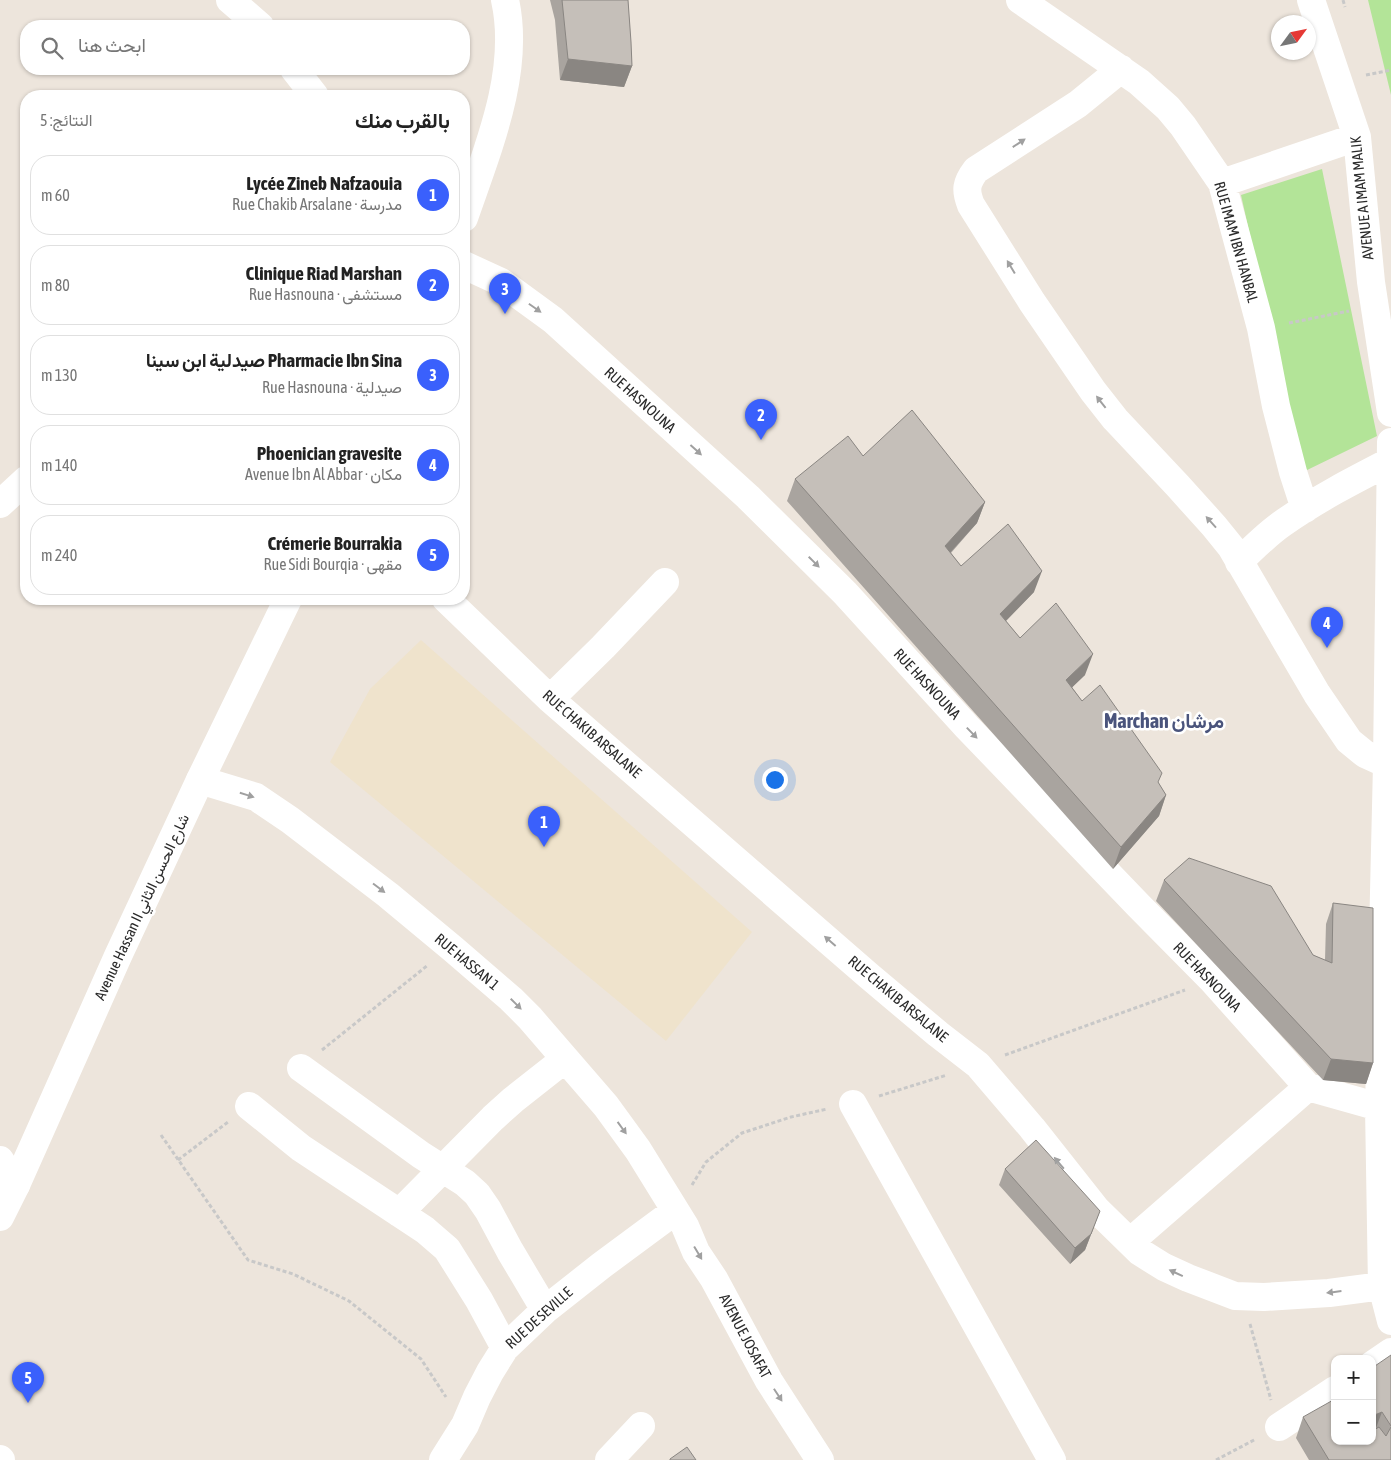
<!DOCTYPE html>
<html lang="ar">
<head>
<meta charset="utf-8">
<style>
	:root { --surface:#fff; --page:#f2f2f2; --text:#222; --muted:#767676; --line:#e0e0e0; --accent:#3a60fc }
	body { margin:0; font-family:"Asap Condensed",Vazirmatn,sans-serif; background:var(--page); color:var(--text); direction:rtl }
	.controls { position:absolute; right:15px; bottom:15px; display:grid; overflow:hidden; border-radius:10px; box-shadow:0 1px 4px #0004 }
	.controls button { width:45px; height:45px; display:grid; place-items:center; padding:0; border:0; border-bottom:1px solid var(--line); background:var(--surface); color:var(--text); font:25px sans-serif }
	.compass { position:absolute; left:1271px; top:15px; width:45px; height:45px; border-radius:50%; background:var(--surface); box-shadow:0 1px 4px #0004; rotate:57deg }
	.you { position:absolute; left:774px; top:779px; width:18px; height:18px; margin:-12px; border:4px solid #fff; border-radius:50%; background:#1a73e8; box-shadow:0 0 0 8px #1a73e833 }
	.badge { display:grid; place-items:center; width:32px; height:32px; border-radius:50%; background:var(--accent); color:#fff; font-size:16px; font-weight:700 }
	.pin { position:absolute; translate:-50% -41px; filter:drop-shadow(0 1px 2px #0008) }
	.pin::after { content:''; position:absolute; top:26px; width:18px; height:15px; background:inherit; clip-path:polygon(0 0,100% 0,50% 100%) }
	.list { margin:0; padding:0; list-style:none }
	h2 { display:flex; justify-content:space-between; align-items:center; height:65px; margin:0; padding:0 20px; font-size:21px }
	h2 small { font-size:16px; font-weight:400; color:var(--muted) }
	.list li { display:grid; grid-template-columns:32px 1fr auto; gap:15px; align-items:center; box-sizing:border-box; height:80px; margin:0 10px 10px; padding:0 10px; border:1px solid var(--line); border-radius:20px }
	.list b { display:block; font-size:19px; white-space:nowrap }
	.list p { margin:0; font-size:16px; white-space:nowrap; color:var(--muted) }
	.list em { font-size:16px; font-style:normal; color:var(--muted) }
	.icon { flex:none; width:28px; height:28px; fill:none; stroke:currentColor; stroke-width:2; stroke-linecap:round; stroke-linejoin:round }
	.map { position:relative; flex:none; width:1391px; height:1460px; overflow:hidden; direction:ltr }
	.search { position:absolute; background:var(--surface); box-shadow:0 1px 4px #0004; left:20px; top:20px; width:450px; height:55px; display:flex; align-items:center; gap:12px; box-sizing:border-box; padding:0 18px; border-radius:20px; color:var(--muted); font-size:19px }
	.panel { position:absolute; background:var(--surface); box-shadow:0 1px 4px #0004; left:20px; top:90px; width:450px; height:515px; border-radius:20px; direction:rtl }
	.map>svg:first-child { display:block }
	.education { fill:#efe3cc }
	.green { fill:#b3e498 }
	.lines { fill:none; stroke-linecap:round; stroke-linejoin:round }
	.path { stroke:#c8c8c8; stroke-width:3; stroke-dasharray:4 2.5; stroke-linecap:butt }
	.street { stroke:#fff; stroke-width:28 }
	.secondary { stroke:#fff; stroke-width:28 }
	.wall { fill:#a9a49f }
	.shaded-wall { fill:#8a8682 }
	.building { fill:#c5bfb9; stroke:#8a8682 }
	.oneway { fill:#a0a0a0 }
	.labels { text-anchor:middle; stroke-width:5; stroke-linejoin:round; paint-order:stroke }
	.street-label { font-size:15px; fill:#2b2b2b; stroke:#fff }
	.district-label { font-size:20px; font-weight:bold; fill:#4a547c; stroke:#fff }
</style>
</head>
<body>
<div class="map">
<svg width="1391" height="1460" viewBox="0 0 1391 1460">
	<rect width="100%" height="100%" fill="#ede5dc"/>
	<path class="education" d="M 421,640 L 752,932 L 666,1041 L 330,762 L 370,689 Z"/>
	<path class="green" d="M 1368,0 L 1391,0 L 1391,95 Z
		M 1322,169 L 1377,436 L 1303,472 L 1241,195 Z"/>
	<g class="lines">
		<path class="path" d="M 1343,0 L 1345,7
			M 1366,75 L 1391,70
			M 1289,323 L 1349,311
			M 322,1050 L 428,965
			M 1005,1055 L 1185,990
			M 879,1096 L 947,1075
			M 161,1135 L 248,1260 L 293,1274 L 349,1301 L 421,1359 L 446,1397
			M 178,1160 L 228,1122
			M 692,1185 L 706,1162 L 742,1133 L 791,1117 L 827,1109
			M 1250,1324 L 1271,1400
			M 1216,1460 L 1256,1439"/>
		<path class="street" d="M 230,0 L 260,26
			M 1020,0 L 1139,82 L 1168,108 L 1183,126 L 1222,183 L 1261,328 L 1276,406 L 1293,472 L 1305,509
			M 1311,0 L 1357,137 L 1371,282 L 1391,413
			M 294,69 L 315,96
			M 1121,69 L 1078,104 L 976,170 C 966,183 965,190 971,205 L 1032,302 L 1093,391 L 1115,419 L 1178,486 L 1214,526 L 1231,547 L 1317,694 L 1349,741 L 1365,754 L 1387,764
			M 1222,183 L 1357,137
			M 464,265 L 501,282 L 553,320 L 748,497 L 845,593 L 967,727 L 1139,906 L 1212,980 L 1308,1087 L 1379,1107
			M 1391,442 L 1387,764 L 1379,1107 L 1382,1286 L 1391,1321
			M 0,504 L 26,480
			M 1239,562 C 1253,548 1267,534 1283,523 C 1317,499 1354,480 1391,461
			M 446,599 L 550,699 L 869,976 L 938,1034 L 978,1065 L 1032,1128 L 1096,1209 L 1140,1252 L 1164,1267 L 1188,1278 L 1235,1296 L 1264,1297 L 1329,1293 L 1382,1286
			M 550,699 L 603,647 L 665,582
			M 200,780 L 256,797 L 290,820 L 388,895 L 453,949 L 511,999 L 530,1018 L 606,1106 L 638,1150 L 685,1226 L 696,1252 L 714,1279 L 769,1381 L 820,1460
			M 301,1068 L 421,1155 L 465,1183 L 477,1194 L 488,1210 L 510,1251 L 545,1310
			M 853,1104 L 1052,1460
			M 249,1106 L 301,1148 L 425,1230 L 447,1249 L 479,1300 L 505,1348
			M 0,1160 L 16,1185
			M 399,1213 L 493,1118 L 513,1100 L 565,1059
			M 1130,1242 L 1308,1087
			M 1372,1365 L 1391,1352
			M 1279,1427 L 1335,1390
			M 0,1459 L 1,1460
			M 443,1460 L 465,1425 L 477,1397 L 490,1372 L 505,1348 L 545,1310 L 602,1265 L 675,1211
			M 609,1460 L 641,1426"/>
		<path class="secondary" d="M 464,218 C 487,151 521,72 505,0
			M 0,1217 L 16,1185 L 118,956 L 200,780 L 288,599"/>
	</g>
	<path class="wall" d="M 550,0 L 628,0 L 632,66 L 624,87 L 560,80 L 555,20 Z
		M 863,456 L 985,502 L 977,523 L 951,553 L 961,566 L 1034,592 L 1006,621 L 1020,638 L 1085,675 L 1072,687 L 1082,701 L 1158,782 L 1166,795 L 1159,816 L 1113,869 L 787,501 L 795,479 Z
		M 1164,880 L 1313,955 L 1325,960 L 1326,924 L 1333,903 L 1373,1063 L 1366,1084 L 1323,1080 L 1156,901 Z
		M 1005,1169 L 1094,1227 L 1085,1250 L 1070,1264 L 999,1185 Z
		M 1391,1355 L 1391,1460 L 1309,1460 L 1296,1438 L 1303,1417 L 1335,1441 L 1372,1441 Z"/>
	<path class="shaded-wall" d="M 568,59 L 632,66 L 624,87 L 560,80 Z
		M 985,502 L 977,523 L 937,567 L 945,546 Z
		M 1042,571 L 1034,592 L 992,635 L 1000,614 Z
		M 1093,654 L 1085,675 L 1058,701 L 1066,680 Z
		M 1166,795 L 1159,816 L 1113,869 L 1121,847 Z
		M 1331,1059 L 1373,1063 L 1366,1084 L 1323,1080 Z
		M 1100,1211 L 1085,1250 L 1070,1264 L 1075,1248 Z
		M 1382,1412 L 1374,1433 L 1372,1433 L 1372,1416 Z"/>
	<path class="building" d="M 562,0 L 628,0 L 631,42 L 632,66 L 568,59 Z
		M 912,410 L 985,502 L 945,546 L 961,566 L 1008,524 L 1042,571 L 1000,614 L 1020,638 L 1056,603 L 1093,654 L 1066,680 L 1082,701 L 1100,685 L 1162,773 L 1158,782 L 1166,795 L 1121,847 L 795,479 L 848,436 L 863,456 Z
		M 1189,858 L 1271,886 L 1313,955 L 1332,963 L 1333,903 L 1373,908 L 1373,1063 L 1331,1059 L 1164,880 Z
		M 1036,1140 L 1100,1211 L 1091,1234 L 1075,1248 L 1005,1169 Z
		M 1391,1355 L 1391,1426 L 1382,1412 L 1372,1416 L 1372,1368 Z
		M 1335,1399 L 1335,1441 L 1372,1441 L 1372,1431 L 1379,1427 L 1386,1436 L 1391,1427 L 1391,1460 L 1329,1460 L 1303,1417 Z
		M 687,1447 L 696,1460 L 670,1460 L 670,1459 Z"/>
	<defs><path id="oneway-solid" d="M-6-.8H1V-3.2L6.5 0L1 3.2V.8H-6Z" transform="scale(1.25)"/></defs>
	<g class="oneway">
		<use href="#oneway-solid" transform="translate(1019 143) rotate(-33)"/>
		<use href="#oneway-solid" transform="translate(1011 267) rotate(-121)"/>
		<use href="#oneway-solid" transform="translate(535 308) rotate(35)"/>
		<use href="#oneway-solid" transform="translate(1101 402) rotate(-128)"/>
		<use href="#oneway-solid" transform="translate(696 450) rotate(42)"/>
		<use href="#oneway-solid" transform="translate(1211 522) rotate(-132)"/>
		<use href="#oneway-solid" transform="translate(814 562) rotate(45)"/>
		<use href="#oneway-solid" transform="translate(972 733) rotate(46)"/>
		<use href="#oneway-solid" transform="translate(247 795) rotate(17)"/>
		<use href="#oneway-solid" transform="translate(379 888) rotate(37)"/>
		<use href="#oneway-solid" transform="translate(830 941) rotate(-139)"/>
		<use href="#oneway-solid" transform="translate(516 1004) rotate(45)"/>
		<use href="#oneway-solid" transform="translate(622 1128) rotate(54)"/>
		<use href="#oneway-solid" transform="translate(1059 1163) rotate(-130)"/>
		<use href="#oneway-solid" transform="translate(698 1253) rotate(59)"/>
		<use href="#oneway-solid" transform="translate(1176 1273) rotate(-155)"/>
		<use href="#oneway-solid" transform="translate(1334 1292) rotate(173)"/>
		<use href="#oneway-solid" transform="translate(778 1395) rotate(57)"/>
	</g>
	<g class="labels">
		<g class="street-label">
			<text transform="translate(1362 198) rotate(-96)" y="5">AVENUE A IMAM MALIK</text>
			<text transform="translate(1236 242) rotate(74)" y="5">RUE IMAM IBN HANBAL</text>
			<text transform="translate(640 400) rotate(42)" y="5">RUE HASNOUNA</text>
			<text transform="translate(927 684) rotate(47)" y="5">RUE HASNOUNA</text>
			<text transform="translate(592 734) rotate(41)" y="5">RUE CHAKIB ARSALANE</text>
			<text transform="translate(142 907) rotate(-65)" y="5">Avenue Hassan II شارع الحسن الثاني</text>
			<text transform="translate(467 962) rotate(40)" y="5">RUE HASSAN 1</text>
			<text transform="translate(1207 977) rotate(46)" y="5">RUE HASNOUNA</text>
			<text transform="translate(898 999) rotate(40)" y="5">RUE CHAKIB ARSALANE</text>
			<text transform="translate(539 1318) rotate(-42)" y="5">RUE DE SEVILLE</text>
			<text transform="translate(745 1336) rotate(62)" y="5">AVENUE JOSAFAT</text>
		</g>
		<g class="district-label">
			<text x="1164" y="728">Marchan مرشان</text>
		</g>
	</g>
</svg>
<div class="controls">
<button>+</button>
<button>−</button>
</div>
<svg class="compass" viewBox="-18 -18 36 36"><path d="M0-13l5 13h-10z" fill="#e53935"/><path d="M0 13l5-13h-10z" fill="#767676"/></svg>
<div class="you"></div>
<div class="pin badge" style="left:544px;top:847px">1</div>
<div class="pin badge" style="left:761px;top:440px">2</div>
<div class="pin badge" style="left:505px;top:314px">3</div>
<div class="pin badge" style="left:1327px;top:648px">4</div>
<div class="pin badge" style="left:28px;top:1403px">5</div>
<div class="search"><svg class="icon" aria-label="search" viewBox="0 0 24 24"><circle cx="10" cy="10" r="6"/><path d="M15 15l6 6"/></svg>ابحث هنا</div>
<section class="panel">
<h2>بالقرب منك<small>النتائج: 5</small></h2>
<ul class="list">
<li><span class="badge">1</span><div><b>Lycée Zineb Nafzaouia</b><p>مدرسة · Rue Chakib Arsalane</p></div><em>60 m</em></li>
<li><span class="badge">2</span><div><b>Clinique Riad Marshan</b><p>مستشفى · Rue Hasnouna</p></div><em>80 m</em></li>
<li><span class="badge">3</span><div><b>Pharmacie Ibn Sina صيدلية ابن سينا</b><p>صيدلية · Rue Hasnouna</p></div><em>130 m</em></li>
<li><span class="badge">4</span><div><b>Phoenician gravesite</b><p>مكان · Avenue Ibn Al Abbar</p></div><em>140 m</em></li>
<li><span class="badge">5</span><div><b>Crémerie Bourrakia</b><p>مقهى · Rue Sidi Bourqia</p></div><em>240 m</em></li>
</ul>
</section>
</div>
</body>
</html>
